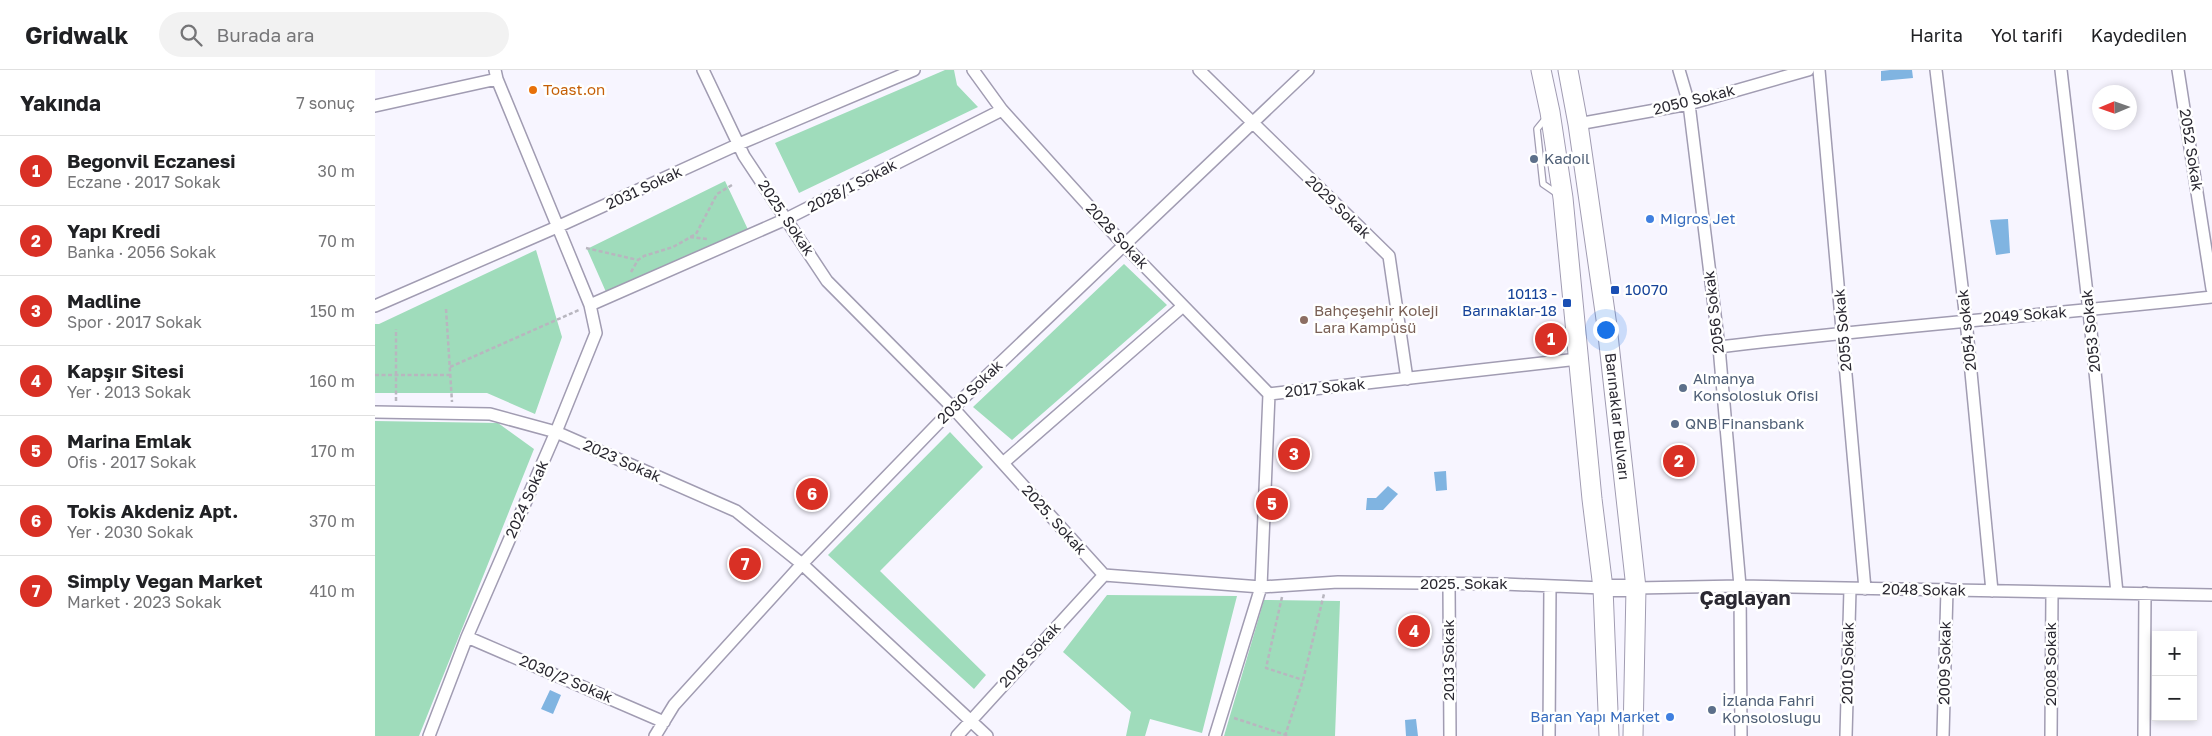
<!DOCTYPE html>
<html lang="tr">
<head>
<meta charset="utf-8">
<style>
	:root { --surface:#fff; --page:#f2f2f2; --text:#202124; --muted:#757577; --line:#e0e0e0; --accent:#d93025 }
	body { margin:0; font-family:"Golos Text",sans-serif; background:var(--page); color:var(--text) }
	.controls { position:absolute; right:15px; bottom:15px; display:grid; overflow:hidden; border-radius:0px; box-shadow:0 2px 8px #0003 }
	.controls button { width:45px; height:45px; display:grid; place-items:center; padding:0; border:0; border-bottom:1px solid var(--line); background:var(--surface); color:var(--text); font:25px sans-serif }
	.compass { position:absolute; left:1717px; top:15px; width:45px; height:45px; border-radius:50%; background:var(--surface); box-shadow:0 2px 8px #0003; rotate:268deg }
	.you { position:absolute; left:1230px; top:259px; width:18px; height:18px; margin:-12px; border:4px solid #fff; border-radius:50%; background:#1a73e8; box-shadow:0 0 0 8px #1a73e833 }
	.badge { display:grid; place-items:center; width:32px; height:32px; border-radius:50%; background:var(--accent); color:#fff; font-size:16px; font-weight:700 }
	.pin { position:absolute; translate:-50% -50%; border:2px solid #fff; box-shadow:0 1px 5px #0006 }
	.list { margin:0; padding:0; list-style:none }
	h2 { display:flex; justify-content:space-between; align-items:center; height:65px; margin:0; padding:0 20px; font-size:21px }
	h2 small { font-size:16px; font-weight:400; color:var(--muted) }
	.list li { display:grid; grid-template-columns:32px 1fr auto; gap:15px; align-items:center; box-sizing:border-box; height:70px; padding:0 20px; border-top:1px solid var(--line) }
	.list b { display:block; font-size:19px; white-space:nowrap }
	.list p { margin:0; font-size:16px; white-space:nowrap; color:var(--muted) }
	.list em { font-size:16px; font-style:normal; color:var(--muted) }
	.icon { flex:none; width:28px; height:28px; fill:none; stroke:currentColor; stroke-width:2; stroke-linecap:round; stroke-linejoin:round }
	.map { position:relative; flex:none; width:1837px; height:666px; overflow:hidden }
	header { display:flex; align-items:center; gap:30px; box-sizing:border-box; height:70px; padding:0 25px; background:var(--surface); border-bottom:1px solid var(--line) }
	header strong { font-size:24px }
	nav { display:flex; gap:28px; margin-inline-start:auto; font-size:18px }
	.search { width:350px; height:45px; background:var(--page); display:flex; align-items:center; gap:12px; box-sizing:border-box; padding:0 18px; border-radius:28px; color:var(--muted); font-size:19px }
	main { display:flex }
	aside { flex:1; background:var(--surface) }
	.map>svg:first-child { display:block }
	.green { fill:#9fdcbb }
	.water { fill:#80b4e1 }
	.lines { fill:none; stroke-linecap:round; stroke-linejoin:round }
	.lane-casing { stroke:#a19cb2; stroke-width:8 }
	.street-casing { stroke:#a19cb2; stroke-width:14 }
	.secondary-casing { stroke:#a19cb2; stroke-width:19 }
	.primary-casing { stroke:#a19cb2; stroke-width:21 }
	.path { stroke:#b8b6bf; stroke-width:2.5; stroke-dasharray:4 2.5; stroke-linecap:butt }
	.lane { stroke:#fff; stroke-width:5.5 }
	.street { stroke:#fff; stroke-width:11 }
	.secondary { stroke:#fff; stroke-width:16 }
	.primary { stroke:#fff; stroke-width:19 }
	.food-dot { fill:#e8710a; stroke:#fff; stroke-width:2 }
	.service-dot { fill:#5c6f8a; stroke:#fff; stroke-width:2 }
	.shop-dot { fill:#3f7fe0; stroke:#fff; stroke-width:2 }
	.transit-dot { fill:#1a4fb4; stroke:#fff; stroke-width:2 }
	.education-dot { fill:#8d6e63; stroke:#fff; stroke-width:2 }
	.labels { text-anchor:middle; stroke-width:5; stroke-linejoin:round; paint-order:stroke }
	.food-label { font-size:15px; fill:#c56008; stroke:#fff; text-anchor:start }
	.street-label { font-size:15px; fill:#2a2831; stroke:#fff }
	.service-label { font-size:15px; fill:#4e5e75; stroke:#fff; text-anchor:start }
	.shop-label { font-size:15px; fill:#366cbe; stroke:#fff; text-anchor:start }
	.transit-label { font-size:15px; fill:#164399; stroke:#fff; text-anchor:start }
	.education-label { font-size:15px; fill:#785e54; stroke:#fff; text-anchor:start }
	.district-label { font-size:20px; font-weight:bold; fill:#2a2831; stroke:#fff }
</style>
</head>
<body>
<header>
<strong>Gridwalk</strong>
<div class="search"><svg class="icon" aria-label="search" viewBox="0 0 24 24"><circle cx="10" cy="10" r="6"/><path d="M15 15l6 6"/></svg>Burada ara</div>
<nav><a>Harita</a><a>Yol tarifi</a><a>Kaydedilen</a></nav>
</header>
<main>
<aside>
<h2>Yakında<small>7 sonuç</small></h2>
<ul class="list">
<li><span class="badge">1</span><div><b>Begonvil Eczanesi</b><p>Eczane · 2017 Sokak</p></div><em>30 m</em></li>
<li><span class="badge">2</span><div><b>Yapı Kredi</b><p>Banka · 2056 Sokak</p></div><em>70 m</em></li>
<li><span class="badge">3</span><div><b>Madline</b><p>Spor · 2017 Sokak</p></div><em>150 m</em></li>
<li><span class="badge">4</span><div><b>Kapşır Sitesi</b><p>Yer · 2013 Sokak</p></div><em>160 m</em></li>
<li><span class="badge">5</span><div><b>Marina Emlak</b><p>Ofis · 2017 Sokak</p></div><em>170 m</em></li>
<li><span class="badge">6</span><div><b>Tokis Akdeniz Apt.</b><p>Yer · 2030 Sokak</p></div><em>370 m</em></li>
<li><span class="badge">7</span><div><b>Simply Vegan Market</b><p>Market · 2023 Sokak</p></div><em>410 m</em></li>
</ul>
</aside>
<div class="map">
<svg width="1837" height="666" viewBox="0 0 1837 666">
	<rect width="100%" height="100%" fill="#f7f5ff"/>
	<path class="green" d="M 570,0 L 579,0 L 582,15 L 603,37 L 424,123 L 400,73 Z
		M 350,111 L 377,168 L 235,231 L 212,179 Z
		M 161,180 L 187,267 L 160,344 L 112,323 L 0,323 L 0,254 L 4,254 Z
		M 749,194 L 792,235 L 637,370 L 598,337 Z
		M 0,351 L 123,353 L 159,379 L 44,666 L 0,666 Z
		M 575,362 L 608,397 L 505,501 L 611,605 L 599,619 L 453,485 Z
		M 732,525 L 862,526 L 827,663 L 775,649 L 770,666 L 751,666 L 756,642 L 688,582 Z
		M 889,530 L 965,531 L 960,666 L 849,666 Z"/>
	<path class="water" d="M 1515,0 L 1537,0 L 1538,8 L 1506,11 L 1506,1 Z
		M 1633,149 L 1635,183 L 1621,185 L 1615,150 Z
		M 1071,401 L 1072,420 L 1061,421 L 1059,402 Z
		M 1013,416 L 1023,424 L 1008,440 L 991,440 L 992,428 L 1001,428 Z
		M 175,620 L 186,625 L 178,644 L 166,639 Z
		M 1041,649 L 1043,666 L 1031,666 L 1030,650 Z"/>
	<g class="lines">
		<defs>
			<path id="lane" d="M 1171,48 L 1162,59 L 1168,114 L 1184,125"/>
			<path id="street" d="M 120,0 L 122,9 L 215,235 L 221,263 L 181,362 L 361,441 L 427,494 L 612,666
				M 328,0 L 369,86 L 452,211 L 578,338 L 729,505 L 886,517 L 963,512 L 1129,514 L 1228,518
				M 598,0 L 627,40 L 749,175 L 894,324
				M 824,0 L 1014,186 L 1032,309
				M 1304,0 L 1314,34 L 1344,277 L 1365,516 L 1366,666
				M 1444,0 L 1490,519
				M 1561,0 L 1591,250 L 1617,521
				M 1686,0 L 1714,241 L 1742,523
				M 1803,0 L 1837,219
				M 0,36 L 122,9
				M 1203,54 L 1314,34 L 1433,0
				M 215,235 L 411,149 L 627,40
				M 0,236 L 182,157 L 364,74 L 539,0
				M 1344,277 C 1508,257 1673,245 1837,227
				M 0,342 L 115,344 L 181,362 L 92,567 L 54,666
				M 628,393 L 808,236
				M 1074,515 L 1075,666
				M 1261,518 L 1365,516 L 1837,525
				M 92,567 L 289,652
				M 280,666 L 299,635 L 427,494 L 578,338 L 933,0
				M 582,666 L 729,505
				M 840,666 L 886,517 L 894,324 L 1203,289
				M 1174,666 L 1175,516
				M 1471,666 L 1475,519
				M 1568,666 L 1572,519
				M 1676,666 L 1677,522
				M 1769,666 L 1770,523"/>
			<path id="secondary" d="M 1228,518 L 1261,518"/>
			<g id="primary">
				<path d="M 1166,0 L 1175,42 L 1188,128 L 1217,429 L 1228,518 L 1234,666"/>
				<path id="s1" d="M 1193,0 L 1203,54 L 1232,256 L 1261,518 L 1258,666"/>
			</g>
		</defs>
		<use href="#lane" class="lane-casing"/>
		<use href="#street" class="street-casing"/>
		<use href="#secondary" class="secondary-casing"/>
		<use href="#primary" class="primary-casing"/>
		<path class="path" d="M 315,167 L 332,169
			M 211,178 L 263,190
			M 256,202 L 263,190 L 269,186 L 298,177 L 321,164 L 342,124 L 357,115
			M 71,239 L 77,332
			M 75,297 L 204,240
			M 0,305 L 76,305
			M 21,331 L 21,259
			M 907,527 L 891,598 L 928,610
			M 859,648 L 914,666
			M 910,666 L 928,610 L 949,524"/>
		<use href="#lane" class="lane"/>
		<use href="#street" class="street"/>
		<use href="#secondary" class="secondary"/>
		<use href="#primary" class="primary"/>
	</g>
	<circle class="food-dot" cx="158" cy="20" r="5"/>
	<g class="service-dot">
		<circle cx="1159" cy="89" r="5"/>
		<circle cx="1308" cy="318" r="5"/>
		<circle cx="1300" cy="354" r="5"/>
		<circle cx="1337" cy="640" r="5"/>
	</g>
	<g class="shop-dot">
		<circle cx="1275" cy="149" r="5"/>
		<circle cx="1295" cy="647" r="5"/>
	</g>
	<g class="transit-dot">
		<rect x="1235" y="215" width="10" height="10" rx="2.5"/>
		<rect x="1187" y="228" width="10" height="10" rx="2.5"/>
	</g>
	<circle class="education-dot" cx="929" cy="250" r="5"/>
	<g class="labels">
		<g class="food-label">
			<text x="168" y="25">Toast.on</text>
		</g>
		<g class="street-label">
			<text transform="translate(1319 30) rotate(-14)" y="5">2050 Sokak</text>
			<text transform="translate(1816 80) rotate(81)" y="5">2052 Sokak</text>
			<text transform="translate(477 116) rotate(-27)" y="5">2028/1 Sokak</text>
			<text transform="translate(269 118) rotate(-25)" y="5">2031 Sokak</text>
			<text transform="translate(963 137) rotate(44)" y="5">2029 Sokak</text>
			<text transform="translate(411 148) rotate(56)" y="5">2025. Sokak</text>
			<text transform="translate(742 166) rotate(47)" y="5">2028 Sokak</text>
			<text transform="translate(1339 242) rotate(-97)" y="5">2056 Sokak</text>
			<text transform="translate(1650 245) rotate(-4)" y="5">2049 Sokak</text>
			<text transform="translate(1468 260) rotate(-95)" y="5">2055 Sokak</text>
			<text transform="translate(1592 260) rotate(-96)" y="5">2054 sokak</text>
			<text transform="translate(1716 261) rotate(-96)" y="5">2053 Sokak</text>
			<text transform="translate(950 318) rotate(-6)" y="5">2017 Sokak</text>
			<text transform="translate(595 322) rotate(-44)" y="5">2030 Sokak</text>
			<text dy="5" stroke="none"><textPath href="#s1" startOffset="350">Barınaklar Bulvarı</textPath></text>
			<text transform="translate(247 391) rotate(24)" y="5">2023 Sokak</text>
			<text transform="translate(152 429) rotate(-66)" y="5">2024 Sokak</text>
			<text transform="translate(679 450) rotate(48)" y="5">2025. Sokak</text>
			<text x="1089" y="519">2025. Sokak</text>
			<text transform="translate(1549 520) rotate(1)" y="5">2048 Sokak</text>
			<text transform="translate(655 585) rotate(-47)" y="5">2018 Sokak</text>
			<text transform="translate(1074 590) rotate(-90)" y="5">2013 Sokak</text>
			<text transform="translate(1473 593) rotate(-89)" y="5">2010 Sokak</text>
			<text transform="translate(1570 593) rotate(-89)" y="5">2009 Sokak</text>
			<text transform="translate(1676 594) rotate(-90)" y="5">2008 Sokak</text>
			<text transform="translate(191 609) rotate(23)" y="5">2030/2 Sokak</text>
		</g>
		<g class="service-label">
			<text x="1169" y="94">Kadoil</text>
			<text x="1318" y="314">Almanya<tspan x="1318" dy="17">Konsolosluk Ofisi</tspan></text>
			<text x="1310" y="359">QNB Finansbank</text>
			<text x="1347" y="636">İzlanda Fahri<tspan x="1347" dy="17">Konsolosluğu</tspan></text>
		</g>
		<g class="shop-label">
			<text x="1285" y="154">Migros Jet</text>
			<text x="1285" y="652" text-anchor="end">Baran Yapı Market</text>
		</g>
		<g class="transit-label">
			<text x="1250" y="225">10070</text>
			<text x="1182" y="229" text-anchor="end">10113 -<tspan x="1182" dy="17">Barınaklar-18</tspan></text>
		</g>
		<g class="education-label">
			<text x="939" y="246">Bahçeşehir Koleji<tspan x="939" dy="17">Lara Kampüsü</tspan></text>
		</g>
		<g class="district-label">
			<text x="1370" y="535">Çağlayan</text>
		</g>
	</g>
</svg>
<div class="controls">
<button>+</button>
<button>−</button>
</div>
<svg class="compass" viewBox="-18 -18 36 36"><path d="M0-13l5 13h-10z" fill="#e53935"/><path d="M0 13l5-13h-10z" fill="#757577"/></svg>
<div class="you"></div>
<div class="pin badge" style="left:1176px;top:269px">1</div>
<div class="pin badge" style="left:1304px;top:391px">2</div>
<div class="pin badge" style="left:919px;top:384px">3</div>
<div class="pin badge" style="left:1039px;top:561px">4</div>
<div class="pin badge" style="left:897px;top:434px">5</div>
<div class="pin badge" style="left:437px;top:424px">6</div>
<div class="pin badge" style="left:370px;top:494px">7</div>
</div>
</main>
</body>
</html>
